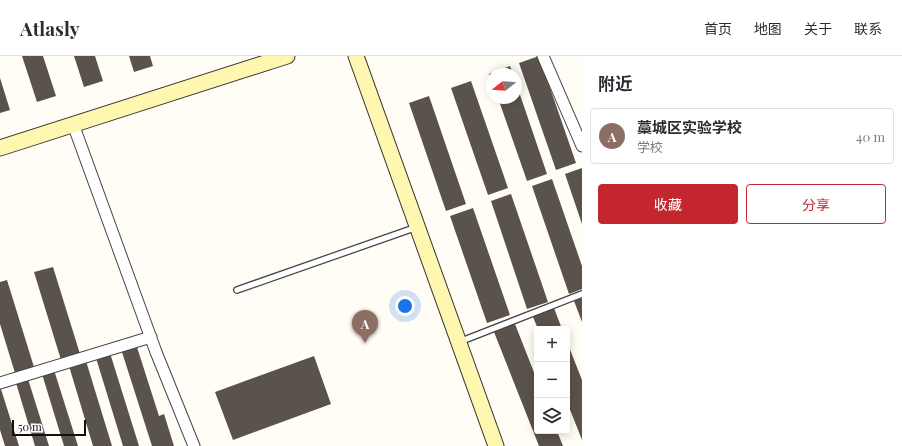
<!DOCTYPE html>
<html lang="zh">
<head>
<meta charset="utf-8">
<style>
	:root { --surface:#fff; --page:#f7f7f7; --text:#2b2b33; --muted:#7c7c81; --line:#e1e1e2; --accent:#c4262e }
	body { margin:0; font-family:"Playfair Display","Noto Sans SC",serif; background:var(--page); color:var(--text) }
	.controls { position:absolute; right:12px; bottom:12px; display:grid; overflow:hidden; border-radius:4px; box-shadow:0 2px 10px #0003 }
	.controls button { width:36px; height:36px; display:grid; place-items:center; padding:0; border:0; border-bottom:1px solid var(--line); background:var(--surface); color:var(--text); font:20px sans-serif }
	.compass { position:absolute; left:486px; top:12px; width:36px; height:36px; border-radius:50%; background:var(--surface); box-shadow:0 2px 10px #0003; rotate:253deg }
	.scale { position:absolute; left:12px; bottom:10px; width:74px; box-sizing:border-box; padding-left:4px; border:2px solid #111; border-top:0; font-size:11px; line-height:14px; white-space:nowrap; color:#111; -webkit-text-stroke:3px #fff; paint-order:stroke }
	.you { position:absolute; left:405px; top:250px; width:14px; height:14px; margin:-10px; border:3px solid #fff; border-radius:50%; background:#1a73e8; box-shadow:0 0 0 6px #1a73e833 }
	.badge { display:grid; place-items:center; width:26px; height:26px; border-radius:50%; background:var(--accent); color:#fff; font-size:13px; font-weight:700 }
	.pin { position:absolute; translate:-50% -33px; filter:drop-shadow(0 1px 2px #0008) }
	.pin::after { content:''; position:absolute; top:21px; width:14px; height:12px; background:inherit; clip-path:polygon(0 0,100% 0,50% 100%) }
	.list { margin:0; padding:0; list-style:none }
	h2 { display:flex; justify-content:space-between; align-items:center; height:52px; margin:0; padding:0 16px; font-size:17px }
	h2 small { font-size:13px; font-weight:400; color:var(--muted) }
	.list li { display:grid; grid-template-columns:26px 1fr auto; gap:12px; align-items:center; box-sizing:border-box; height:56px; margin:0 8px 8px; padding:0 8px; border:1px solid var(--line); border-radius:4px }
	.list b { display:block; font-size:15px; white-space:nowrap }
	.list p { margin:0; font-size:13px; white-space:nowrap; color:var(--muted) }
	.list em { font-size:13px; font-style:normal; color:var(--muted) }
	.actions { display:flex; gap:8px; padding:12px 16px }
	.actions a { flex:1; padding:9px 0; border:1px solid var(--accent); border-radius:4px; text-align:center; font-size:14px; color:var(--accent) }
	.actions .main { background:var(--accent); color:#fff }
	.icon { flex:none; width:22px; height:22px; fill:none; stroke:currentColor; stroke-width:2; stroke-linecap:round; stroke-linejoin:round }
	.map { position:relative; flex:none; width:582px; height:390px; overflow:hidden }
	header { display:flex; align-items:center; gap:24px; box-sizing:border-box; height:56px; padding:0 20px; background:var(--surface); border-bottom:1px solid var(--line) }
	header strong { font-size:19px }
	nav { display:flex; gap:22px; margin-inline-start:auto; font-size:14px }
	main { display:flex }
	aside { flex:1; background:var(--surface) }
	.map>svg:first-child { display:block }
	.building { fill:#5a524d }
	.lines { fill:none; stroke-linecap:round; stroke-linejoin:round }
	.lane-casing { stroke:#444; stroke-width:8 }
	.street-casing { stroke:#444; stroke-width:13 }
	.secondary-casing { stroke:#333; stroke-width:17 }
	.lane { stroke:#fff; stroke-width:5.5 }
	.street { stroke:#fff; stroke-width:11 }
	.secondary { stroke:#fff6b0; stroke-width:15 }
</style>
</head>
<body>
<header>
<strong>Atlasly</strong>
<nav><a>首页</a><a>地图</a><a>关于</a><a>联系</a></nav>
</header>
<main>
<div class="map">
<svg width="582" height="390" viewBox="0 0 582 390">
	<rect width="100%" height="100%" fill="#fffdf5"/>
	<path class="building" d="M 22,0 L 43,0 L 56,40 L 37,46 Z
		M 74,0 L 95,0 L 103,25 L 84,31 Z
		M 129,0 L 150,0 L 153,10 L 134,16 Z
		M 539,0 L 576,107 L 556,114 L 519,7 Z
		M 510,10 L 513,18 L 492,18 L 492,23 L 489,18 Z
		M 0,22 L 10,54 L 0,57 Z
		M 471,25 L 508,132 L 488,139 L 451,32 Z
		M 516,27 L 547,118 L 527,125 L 498,42 L 516,42 Z
		M 429,40 L 466,148 L 446,155 L 409,47 Z
		M 582,112 L 582,168 L 565,118 Z
		M 552,123 L 582,210 L 582,233 L 569,238 L 532,130 Z
		M 511,138 L 548,246 L 527,253 L 491,145 Z
		M 473,152 L 510,259 L 487,267 L 450,160 Z
		M 53,211 L 80,298 L 61,304 L 34,216 Z
		M 7,224 L 34,311 L 15,317 L 0,268 L 0,226 Z
		M 582,242 L 582,266 L 574,245 Z
		M 554,252 L 562,273 L 538,273 L 533,261 Z
		M 515,268 L 537,324 L 537,375 L 557,375 L 563,390 L 539,390 L 494,276 Z
		M 567,286 L 582,324 L 582,384 L 567,346 Z
		M 136,288 L 159,360 L 164,358 L 174,390 L 152,390 L 121,293 Z
		M 110,297 L 139,390 L 123,390 L 96,302 Z
		M 314,300 L 331,348 L 233,384 L 215,336 Z
		M 86,305 L 112,390 L 93,390 L 69,310 Z
		M 54,314 L 78,390 L 64,390 L 42,318 Z
		M 28,323 L 49,390 L 35,390 L 16,327 Z
		M 0,330 L 19,390 L 5,390 L 0,374 Z"/>
	<g class="lines">
		<defs>
			<path id="lane" d="M 237,234 L 417,171
				M 459,286 L 582,238"/>
			<path id="street" d="M 543,0 L 582,90
				M 73,68 L 156,296 L 194,390
				M 0,327 L 151,281"/>
			<path id="secondary" d="M 356,0 L 496,390
				M 0,92 L 287,0"/>
		</defs>
		<use href="#lane" class="lane-casing"/>
		<use href="#street" class="street-casing"/>
		<use href="#secondary" class="secondary-casing"/>
		<use href="#lane" class="lane"/>
		<use href="#street" class="street"/>
		<use href="#secondary" class="secondary"/>
	</g>
</svg>
<div class="controls">
<button>+</button>
<button>−</button>
<button><svg class="icon" aria-label="layers" viewBox="0 0 24 24"><path d="M12 4l9 5-9 5-9-5zM3 14l9 5 9-5"/></svg></button>
</div>
<svg class="compass" viewBox="-18 -18 36 36"><path d="M0-13l5 13h-10z" fill="#e53935"/><path d="M0 13l5-13h-10z" fill="#7c7c81"/></svg>
<div class="scale">50 m</div>
<div class="you"></div>
<div class="pin badge" style="left:365px;top:287px;background:#8d6e63">A</div>
</div>
<aside>
<h2>附近<small></small></h2>
<ul class="list">
<li><span class="badge" style="background:#8d6e63">A</span><div><b>藁城区实验学校</b><p>学校</p></div><em>40 m</em></li>
</ul>
<div class="actions"><a class="main">收藏</a><a>分享</a></div>
</aside>
</main>
</body>
</html>
